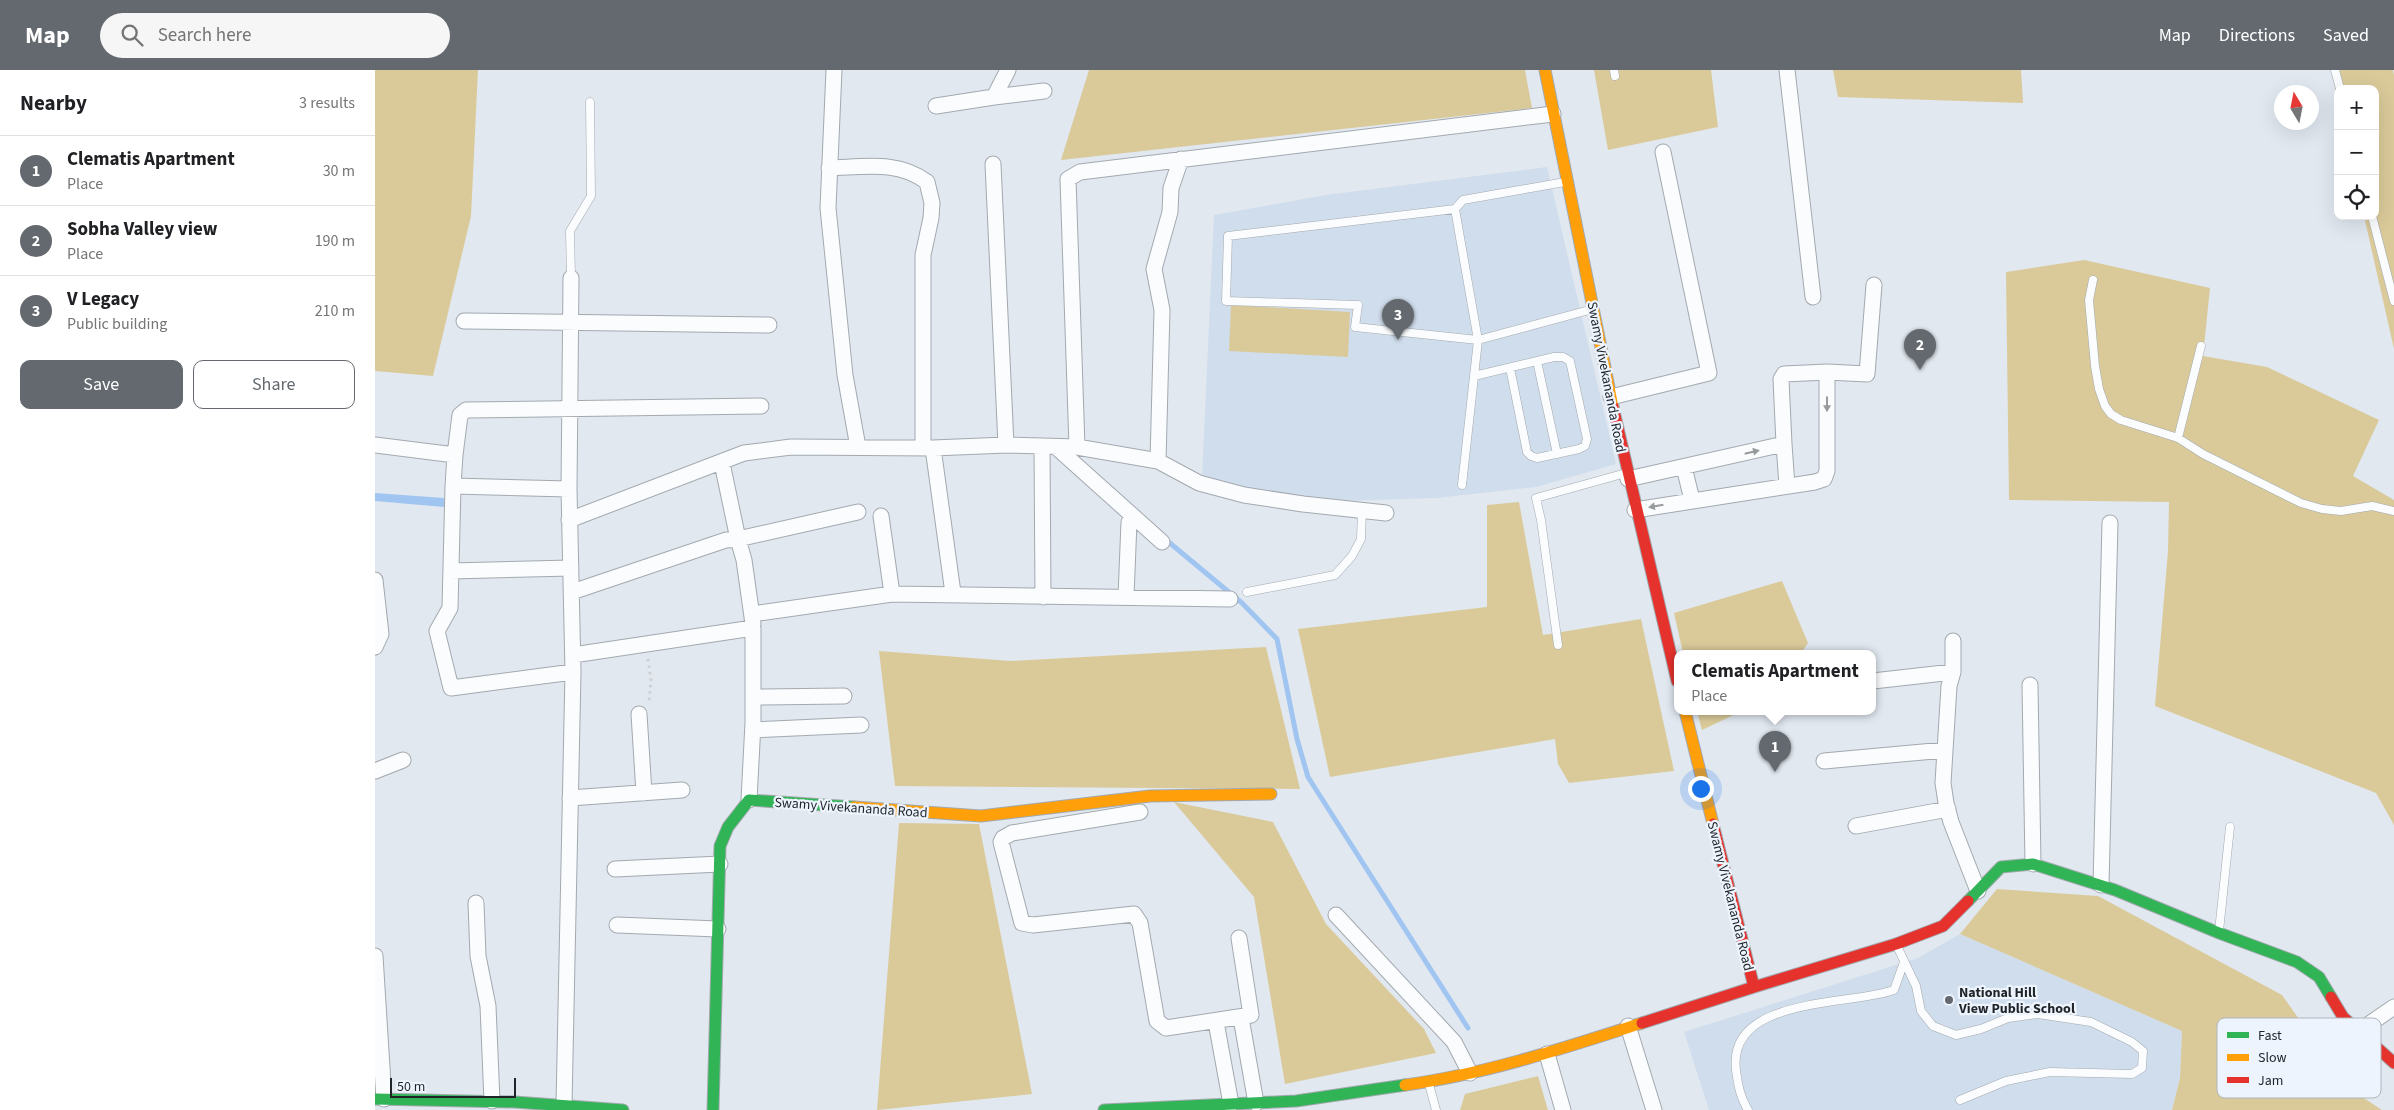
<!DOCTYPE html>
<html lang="en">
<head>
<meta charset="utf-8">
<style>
	:root { --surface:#fff; --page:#f6f6f6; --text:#202124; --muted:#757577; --line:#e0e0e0; --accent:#63696f }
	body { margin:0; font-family:"Source Sans 3",sans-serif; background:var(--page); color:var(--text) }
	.controls { position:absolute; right:15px; top:15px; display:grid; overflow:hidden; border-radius:10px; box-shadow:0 5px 20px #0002 }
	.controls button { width:45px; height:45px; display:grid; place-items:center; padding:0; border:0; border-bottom:1px solid var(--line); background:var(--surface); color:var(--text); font:25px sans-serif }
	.compass { position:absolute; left:1899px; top:15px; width:45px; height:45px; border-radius:50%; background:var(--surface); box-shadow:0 5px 20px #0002; rotate:350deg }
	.scale { position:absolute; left:15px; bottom:12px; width:126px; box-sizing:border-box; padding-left:5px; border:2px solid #1f2429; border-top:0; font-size:14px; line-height:18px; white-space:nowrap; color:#1f2429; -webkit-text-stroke:4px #edf4fd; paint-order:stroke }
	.you { position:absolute; left:1325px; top:718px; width:18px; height:18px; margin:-12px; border:4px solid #fff; border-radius:50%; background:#1a73e8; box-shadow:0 0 0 8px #1a73e833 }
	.badge { display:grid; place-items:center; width:32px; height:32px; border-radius:50%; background:var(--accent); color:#fff; font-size:16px; font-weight:700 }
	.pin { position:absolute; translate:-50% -41px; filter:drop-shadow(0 1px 2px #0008) }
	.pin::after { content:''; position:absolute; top:26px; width:18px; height:15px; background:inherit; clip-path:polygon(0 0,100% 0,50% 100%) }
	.popup { position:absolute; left:1299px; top:580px; width:202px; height:65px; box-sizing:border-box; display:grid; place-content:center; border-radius:10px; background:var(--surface); filter:drop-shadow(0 1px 4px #0005); font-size:16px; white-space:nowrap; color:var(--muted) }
	.popup b { font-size:19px; color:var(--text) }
	.popup::after { content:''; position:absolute; left:50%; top:100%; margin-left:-10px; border:10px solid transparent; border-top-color:var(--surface) }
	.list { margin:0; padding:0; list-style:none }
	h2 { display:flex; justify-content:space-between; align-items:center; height:65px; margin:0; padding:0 20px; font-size:21px }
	h2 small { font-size:16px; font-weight:400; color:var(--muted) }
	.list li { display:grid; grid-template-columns:32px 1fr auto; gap:15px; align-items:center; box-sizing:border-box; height:70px; padding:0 20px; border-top:1px solid var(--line) }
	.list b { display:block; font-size:19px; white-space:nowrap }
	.list p { margin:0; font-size:16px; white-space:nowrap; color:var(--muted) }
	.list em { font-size:16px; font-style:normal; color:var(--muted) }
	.actions { display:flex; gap:10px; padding:15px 20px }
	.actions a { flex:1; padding:11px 0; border:1px solid var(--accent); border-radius:10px; text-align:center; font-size:18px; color:var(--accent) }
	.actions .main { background:var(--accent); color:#fff }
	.icon { flex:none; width:28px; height:28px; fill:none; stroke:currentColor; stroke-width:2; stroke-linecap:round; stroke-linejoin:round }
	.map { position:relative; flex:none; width:2019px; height:1040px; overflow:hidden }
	header { display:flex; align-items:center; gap:30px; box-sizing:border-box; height:70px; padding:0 25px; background:var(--accent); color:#fff }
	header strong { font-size:24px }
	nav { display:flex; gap:28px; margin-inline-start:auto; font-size:18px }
	.search { width:350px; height:45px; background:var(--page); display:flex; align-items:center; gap:12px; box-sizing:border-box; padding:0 18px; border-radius:28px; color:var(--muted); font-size:19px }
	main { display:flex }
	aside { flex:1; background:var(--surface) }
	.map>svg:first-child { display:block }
	.built { fill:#d0ddec }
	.green { fill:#daca9a }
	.water { fill:#a1c5f1 }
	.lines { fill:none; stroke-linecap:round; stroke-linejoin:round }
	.stream { stroke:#a1c5f1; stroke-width:5 }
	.lane-casing { stroke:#a3a9af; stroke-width:9 }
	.street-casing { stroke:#a3a9af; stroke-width:17 }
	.fast-casing { stroke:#a3a9af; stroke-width:13 }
	.slow-casing { stroke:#a3a9af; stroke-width:13 }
	.jam-casing { stroke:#a3a9af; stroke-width:13 }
	.path { stroke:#ced0d3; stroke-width:3; stroke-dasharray:2.5 4; stroke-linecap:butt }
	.lane { stroke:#fafcfd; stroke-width:8 }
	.street { stroke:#fafcfd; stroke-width:15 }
	.fast { stroke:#30b455; stroke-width:11 }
	.slow { stroke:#ff9f0a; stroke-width:11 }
	.jam { stroke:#e5322d; stroke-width:11 }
	.oneway { fill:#979b9e }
	.poi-dot { fill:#63696f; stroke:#edf4fd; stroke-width:2 }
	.labels { text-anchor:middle; stroke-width:4.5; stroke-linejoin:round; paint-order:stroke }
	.street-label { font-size:14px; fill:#1f2429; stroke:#edf4fd }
	.poi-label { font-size:14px; font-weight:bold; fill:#1f2429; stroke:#edf4fd; text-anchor:start }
	.key { fill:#edf4fd; stroke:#afb6bd; stroke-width:1 }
	.key-label { font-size:14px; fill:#1f2429 }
</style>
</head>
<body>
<header>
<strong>Map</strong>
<div class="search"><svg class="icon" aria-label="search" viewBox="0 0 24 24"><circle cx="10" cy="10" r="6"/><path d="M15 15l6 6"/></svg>Search here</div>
<nav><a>Map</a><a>Directions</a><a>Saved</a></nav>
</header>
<main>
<aside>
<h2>Nearby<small>3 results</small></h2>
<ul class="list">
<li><span class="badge">1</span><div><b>Clematis Apartment</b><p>Place</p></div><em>30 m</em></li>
<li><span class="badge">2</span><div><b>Sobha Valley view</b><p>Place</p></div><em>190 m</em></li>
<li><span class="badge">3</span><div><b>V Legacy</b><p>Public building</p></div><em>210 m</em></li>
</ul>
<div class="actions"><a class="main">Save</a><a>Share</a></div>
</aside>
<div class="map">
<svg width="2019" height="1040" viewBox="0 0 2019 1040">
	<rect width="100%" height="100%" fill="#e1e8f0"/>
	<path class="built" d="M 1172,97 L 1241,394 L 1161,417 L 1062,428 L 932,432 L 827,408 L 839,145 L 951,125 Z
		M 1585,864 L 1807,961 L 1805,1008 L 1797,1040 L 1334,1040 L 1309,962 L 1543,888 Z"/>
	<path class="green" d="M 0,0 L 103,0 L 96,146 L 58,306 L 0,301 Z
		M 714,0 L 1150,0 L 1157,38 L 686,90 Z
		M 1219,0 L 1336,0 L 1343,57 L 1233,80 Z
		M 1458,0 L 1646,0 L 1648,33 L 1463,27 Z
		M 1956,0 L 2018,0 L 2019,6 L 2019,279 L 1989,146 L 2000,146 L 2000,19 L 1963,19 L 1963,29 Z
		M 1709,190 L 1835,218 L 1828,286 L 1892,297 L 2004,350 L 1978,406 L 2019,430 L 2019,755 L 2001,723 L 1780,636 L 1793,481 L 1794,432 L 1634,430 L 1631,202 Z
		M 856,235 L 975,242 L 973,287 L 854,281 Z
		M 1144,432 L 1168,565 L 1266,549 L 1299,701 L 1194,713 L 1183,694 L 1180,669 L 955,707 L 923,559 L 1112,537 L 1112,435 Z
		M 1407,511 L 1433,573 L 1426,583 L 1308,583 L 1299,543 Z
		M 891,577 L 925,719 L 520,716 L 504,581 L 636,591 Z
		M 1322,641 L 1367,641 L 1327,660 Z
		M 799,732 L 898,752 L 951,854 L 1049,959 L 1061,983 L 910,1014 L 879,827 Z
		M 524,753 L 604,754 L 657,1024 L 502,1040 Z
		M 1622,819 L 1723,826 L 1907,925 L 1972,1017 L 2007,1040 L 1797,1040 L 1805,1008 L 1807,961 L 1585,864 Z
		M 1163,1006 L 1173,1040 L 1085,1040 L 1090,1024 Z"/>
	<path class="water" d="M 0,423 L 69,428 L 69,437 L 0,431 Z"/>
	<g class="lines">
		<path class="stream" d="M 790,469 L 867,533 L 902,569 L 922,669 L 933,707 L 1093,958"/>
		<defs>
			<path id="lane" d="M 1239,0 L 1240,6
				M 1960,0 L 1965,19
				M 1190,112 L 1088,130 L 1080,139 L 1103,270 L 1218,239
				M 1080,139 L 853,166 L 851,231 L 983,235 L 980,257 L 1103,270 L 1087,415
				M 1997,146 L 2019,231
				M 196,208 L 195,161 L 216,126 L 215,32
				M 1718,210 L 1714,230 L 1720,296 L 1724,319 L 1730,336 L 1736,344 L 1746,350 L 1803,368 L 1828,384 L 1926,433 L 1947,439 L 1966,441 L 1997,436 L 2019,441
				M 1162,291 L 1182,384
				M 1099,306 L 1179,287 L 1188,287 L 1195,291 L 1212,369 L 1210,376 L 1204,379 L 1162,388 L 1156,386 L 1152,382 L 1135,298
				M 1803,368 L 1826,276
				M 872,522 L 960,505 L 977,486 L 986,469 L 987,440
				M 1183,575 L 1166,450 L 1161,428 L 1251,403
				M 1844,861 L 1855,757
				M 1522,876 L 1541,916 L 1546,941 L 1558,956 L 1581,965 L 1606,959 L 1633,948 L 1663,944 L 1716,952 L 1757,972 L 1768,981 L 1767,998 L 1757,1004 L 1675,1002 L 1631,1011 L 1585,1030
				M 1054,1014 L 1061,1040
				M 1373,1040 C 1365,1027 1363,1015 1361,1000 C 1352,926 1475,936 1519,920 L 1529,892"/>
			<path id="street" d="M 459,0 L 453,138 L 470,305 L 483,377
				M 1412,0 L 1438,227
				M 619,27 L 669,21
				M 561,36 L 619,27 L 633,0
				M 618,94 L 631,375
				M 454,98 C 489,97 523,90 552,112 L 557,133 L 556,148 L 548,185 L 548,377
				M 89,251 L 394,255
				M 1452,302 L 1492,304 L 1499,215
				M 1236,327 L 1334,303 L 1288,82
				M 1409,374 L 1412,416
				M 0,375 L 80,385 L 78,416 L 194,419
				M 667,376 L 668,527
				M 681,377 L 787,472
				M 702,377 L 693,109 L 705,102 L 1178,44
				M 558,378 L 578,523
				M 80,385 L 85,345 L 91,340 L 386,336
				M 783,391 L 787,240 L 779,199 L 795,142 L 796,118 L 806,89
				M 347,393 L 363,469 L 483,442
				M 1309,397 L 1317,430
				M 1253,409 L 1409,374 L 1406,309 L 1409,304 L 1452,302 L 1452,401 L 1449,409 L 1440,412 L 1260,440
				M 78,416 L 75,538 L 62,561 L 76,618 L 198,602
				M 506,446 L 517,524
				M 194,450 L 369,383 L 416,377 L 558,378 L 631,375 L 702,377 L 783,391 L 824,413 L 869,425 L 928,434 L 1011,443
				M 76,501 L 196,498
				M 0,510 L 6,564 L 0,577
				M 197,522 L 351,470 L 363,469 L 369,490 L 378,554
				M 751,526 L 754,452
				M 377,544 L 517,524 L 855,529
				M 198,585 L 378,558 L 378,653 L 374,730
				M 1578,602 L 1578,571
				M 1498,611 L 1578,602 L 1574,616 L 1568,713 L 1571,733 L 1576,752 L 1603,821
				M 1655,615 L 1658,794
				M 378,627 L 469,626
				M 264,644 L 269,723
				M 378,660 L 486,655
				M 1449,691 L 1570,680
				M 0,701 L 28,690
				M 195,728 L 307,720
				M 765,742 L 637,763 L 628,768 L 626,772 L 647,853 L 658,855 L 759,844 L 765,853 L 782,951 L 791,958 L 876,945 L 864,868
				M 1481,756 L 1573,739
				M 240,799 L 345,794
				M 1726,815 L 1735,453
				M 101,833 L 103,886 L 113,936 L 117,1031
				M 961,845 L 1079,972 L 1095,1003
				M 242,855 L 343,859
				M 0,886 L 9,1029
				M 866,948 L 881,1033
				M 841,952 L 856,1034
				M 1253,956 L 1279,1040
				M 1984,961 L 2019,937
				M 1172,984 L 1188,1040
				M 189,1035 L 198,602 L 194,419 L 196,208"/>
			<path id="fast" d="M 1593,831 L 1626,797 L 1658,794 L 1740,820 L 1844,863 L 1922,892 L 1944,907 L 1956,927
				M 0,1029 L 140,1032 L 248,1040
				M 338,1040 L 345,776 L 353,757 L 374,730 L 479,737
				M 729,1040 L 921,1031 L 1030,1015"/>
			<path id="slow" d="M 1170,0 L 1238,337
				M 1310,641 L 1338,754
				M 479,737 L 606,746 L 775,726 L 896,724
				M 1030,1015 C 1111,1004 1189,978 1267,953"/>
			<path id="jam" d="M 1238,337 L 1302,611
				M 1379,917 L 1521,874 L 1568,856 L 1593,831
				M 1956,927 L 1968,947 L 2019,993
				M 1267,953 L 1379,917 L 1338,754"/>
		</defs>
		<use href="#lane" class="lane-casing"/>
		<use href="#street" class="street-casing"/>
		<use href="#fast" class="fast-casing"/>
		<use href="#slow" class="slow-casing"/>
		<use href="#jam" class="jam-casing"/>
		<path class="path" d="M 273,589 L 276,610 L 274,632"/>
		<use href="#lane" class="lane"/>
		<use href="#street" class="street"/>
		<use href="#fast" class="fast"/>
		<use href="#slow" class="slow"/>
		<use href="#jam" class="jam"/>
	</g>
	<defs><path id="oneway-solid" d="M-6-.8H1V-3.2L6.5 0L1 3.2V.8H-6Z" transform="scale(1.25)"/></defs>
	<g class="oneway">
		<use href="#oneway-solid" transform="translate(1452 334) rotate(90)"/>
		<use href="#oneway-solid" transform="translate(1377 382) rotate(-13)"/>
		<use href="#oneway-solid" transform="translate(1281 436) rotate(170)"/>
	</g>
	<circle class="poi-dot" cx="1574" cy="930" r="5"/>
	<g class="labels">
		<g class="street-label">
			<text transform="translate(1232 307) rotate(79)" y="5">Swamy Vivekananda Road</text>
			<text transform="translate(476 737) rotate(4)" y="5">Swamy Vivekananda Road</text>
			<text transform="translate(1356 826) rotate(76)" y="5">Swamy Vivekananda Road</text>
		</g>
		<g class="poi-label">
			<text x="1584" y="927">National Hill<tspan x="1584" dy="16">View Public School</tspan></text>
		</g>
	</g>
	<rect x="1842" y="948" width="164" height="80" rx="8" class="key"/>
	<rect x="1852" y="962" width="22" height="6" fill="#30b455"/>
	<rect x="1852" y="984" width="22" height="7" fill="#ff9f0a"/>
	<rect x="1852" y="1007" width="22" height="6" fill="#e5322d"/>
	<g class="key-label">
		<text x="1883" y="970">Fast</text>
		<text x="1883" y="992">Slow</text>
		<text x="1883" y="1015">Jam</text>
	</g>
</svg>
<div class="controls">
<button>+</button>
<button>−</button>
<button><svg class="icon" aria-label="locate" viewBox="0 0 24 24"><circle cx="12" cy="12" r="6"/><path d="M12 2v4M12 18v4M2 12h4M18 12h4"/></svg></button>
</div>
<svg class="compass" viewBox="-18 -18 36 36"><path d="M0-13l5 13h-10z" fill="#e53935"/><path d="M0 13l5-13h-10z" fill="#757577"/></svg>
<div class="scale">50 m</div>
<div class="you"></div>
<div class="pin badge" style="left:1400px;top:702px">1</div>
<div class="popup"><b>Clematis Apartment</b>Place</div>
<div class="pin badge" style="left:1545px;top:300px">2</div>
<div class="pin badge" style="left:1023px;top:270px">3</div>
</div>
</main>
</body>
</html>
